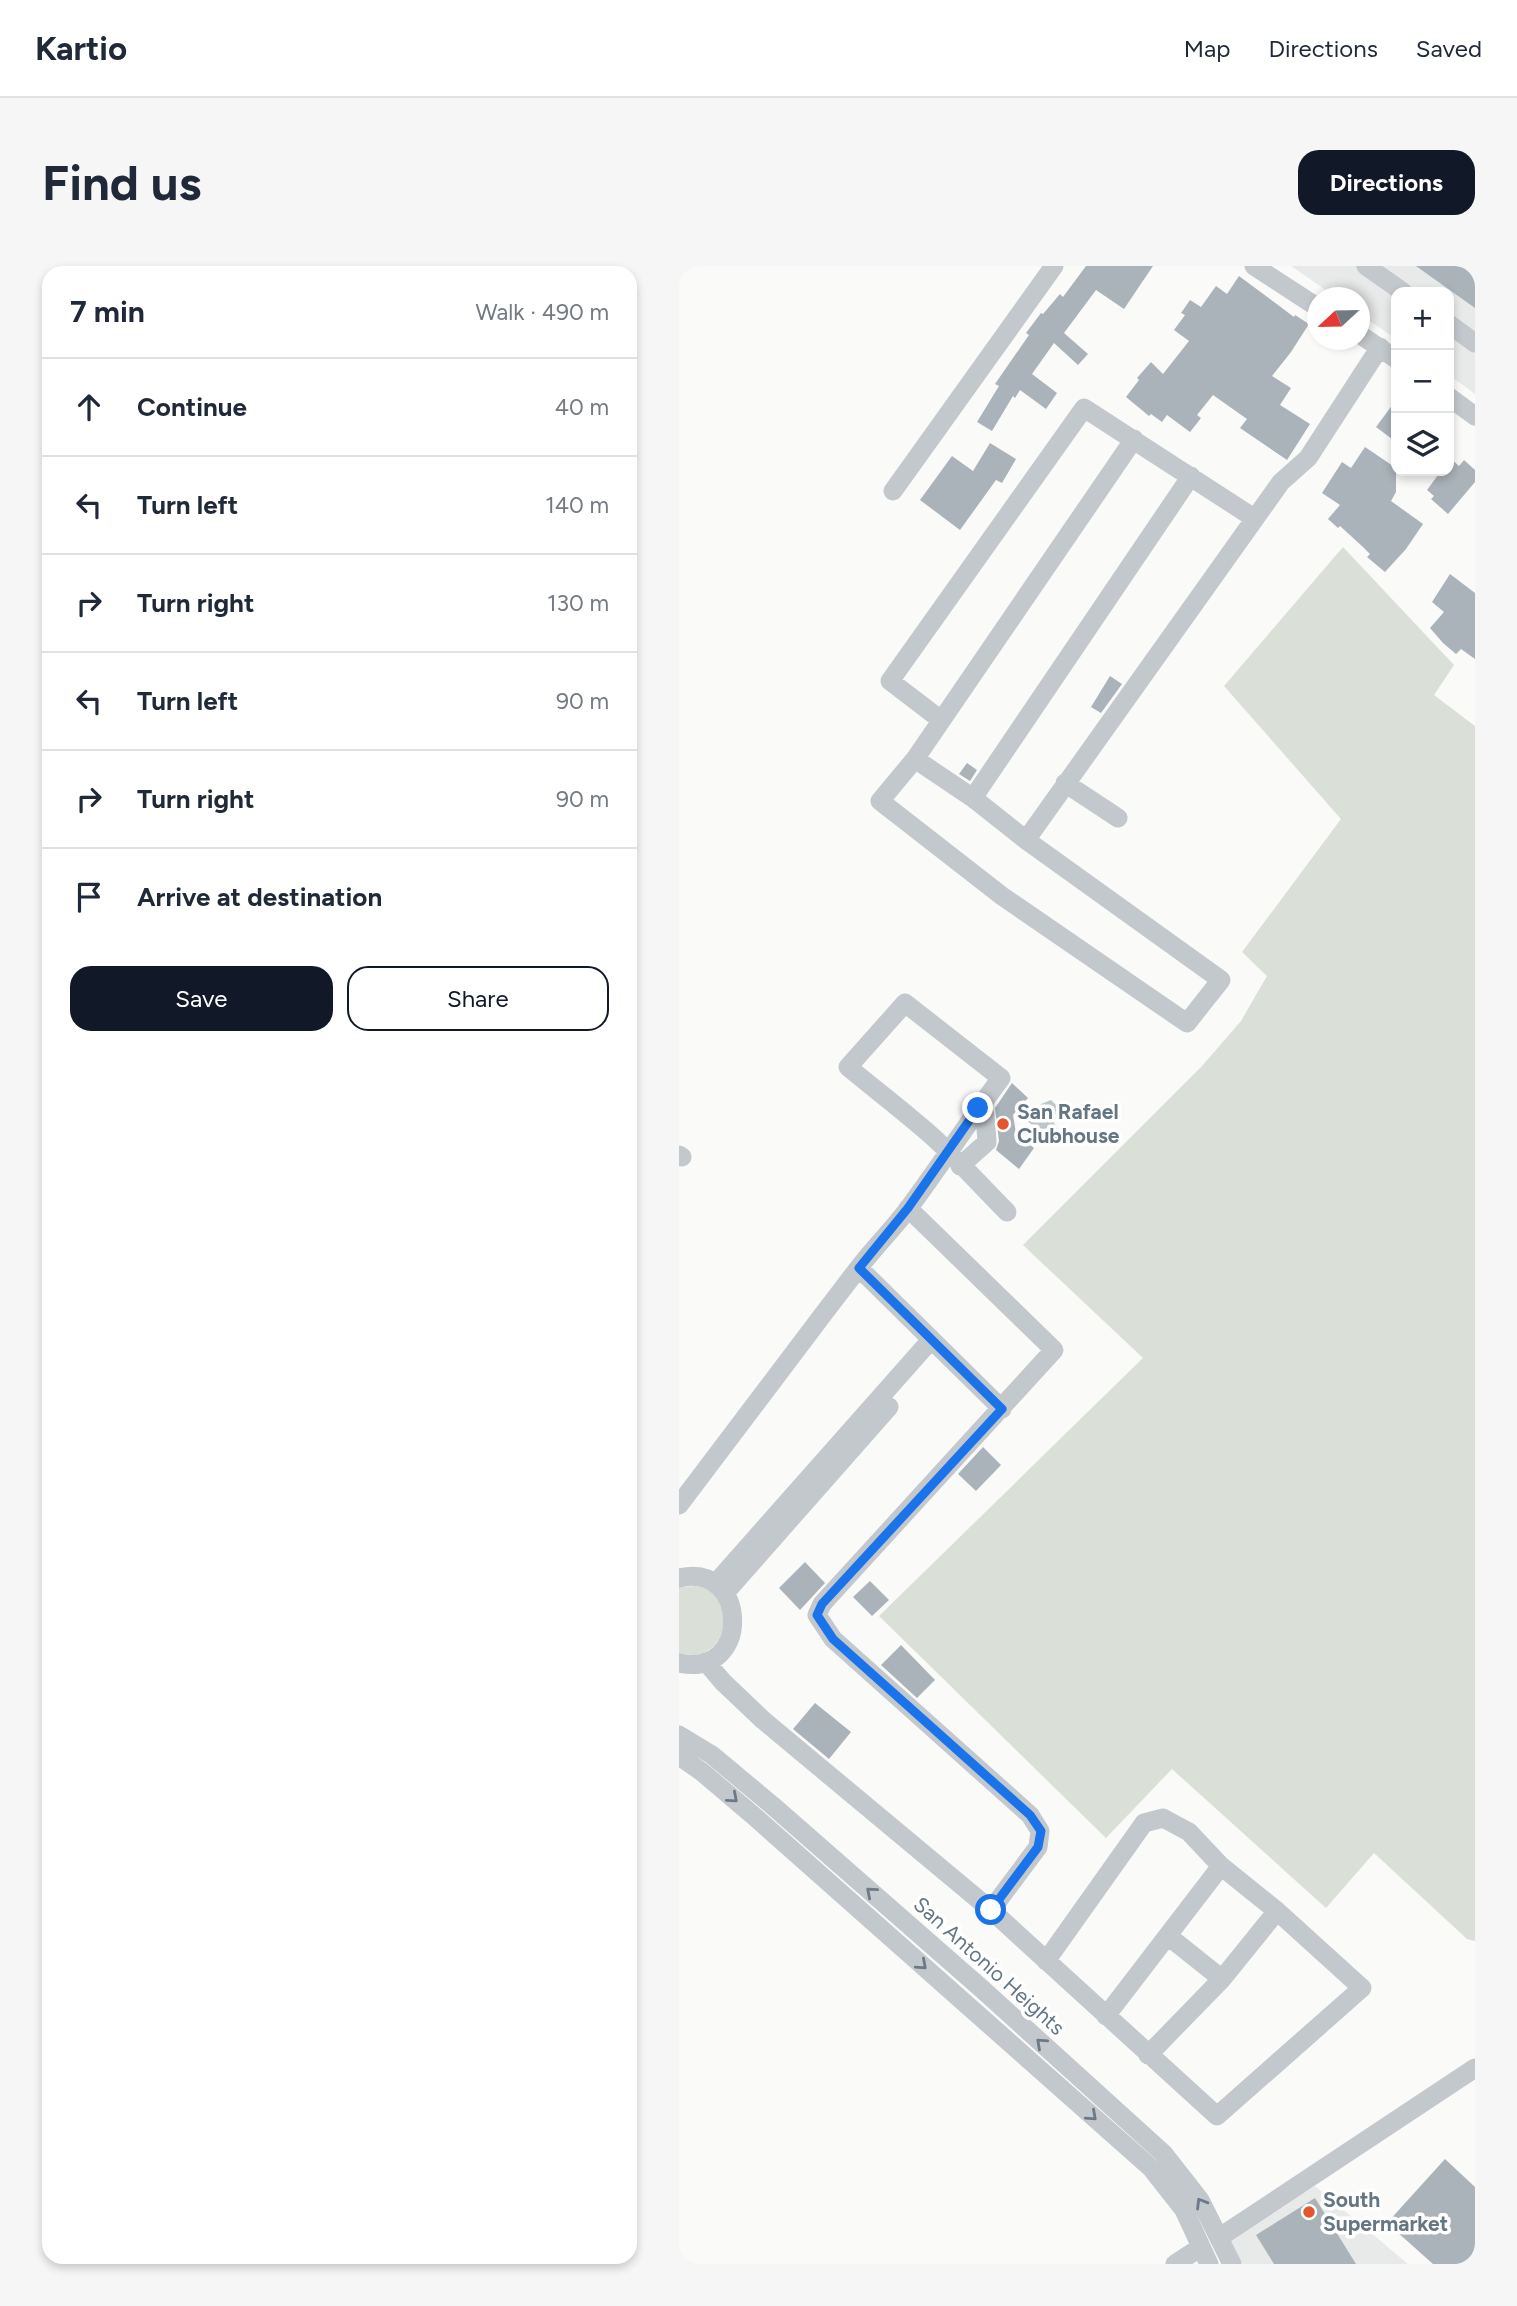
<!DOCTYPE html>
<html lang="en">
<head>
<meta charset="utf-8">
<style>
	:root { --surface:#fff; --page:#f6f6f7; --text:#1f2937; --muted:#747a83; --line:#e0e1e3; --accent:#111827 }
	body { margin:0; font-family:Figtree,sans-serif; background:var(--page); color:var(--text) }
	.controls { position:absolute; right:21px; top:21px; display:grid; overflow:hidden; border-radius:14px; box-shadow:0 4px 10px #0003 }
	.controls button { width:63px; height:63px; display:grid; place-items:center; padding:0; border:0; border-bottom:2px solid var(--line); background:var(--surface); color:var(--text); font:35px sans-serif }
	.compass { position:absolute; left:628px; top:21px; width:63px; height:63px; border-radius:50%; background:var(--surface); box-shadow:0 4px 10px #0003; rotate:248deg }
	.stop { position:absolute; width:21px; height:21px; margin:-16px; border:5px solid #1a73e8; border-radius:50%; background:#fff }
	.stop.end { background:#1a73e8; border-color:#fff; box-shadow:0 2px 7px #0008 }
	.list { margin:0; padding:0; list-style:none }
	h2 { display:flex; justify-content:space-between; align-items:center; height:91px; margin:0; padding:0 28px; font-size:30px }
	h2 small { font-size:23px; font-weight:400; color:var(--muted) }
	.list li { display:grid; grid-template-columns:46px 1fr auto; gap:21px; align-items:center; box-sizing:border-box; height:98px; padding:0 28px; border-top:2px solid var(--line) }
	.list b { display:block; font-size:26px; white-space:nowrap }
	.list em { font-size:23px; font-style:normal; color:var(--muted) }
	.actions { display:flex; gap:14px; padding:21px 28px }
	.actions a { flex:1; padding:16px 0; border:2px solid var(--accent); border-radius:21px; text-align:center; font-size:24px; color:var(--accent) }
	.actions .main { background:var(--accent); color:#fff }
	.icon { flex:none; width:38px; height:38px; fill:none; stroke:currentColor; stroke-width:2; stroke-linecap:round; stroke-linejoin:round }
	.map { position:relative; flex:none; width:796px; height:1998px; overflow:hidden; border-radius:21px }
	header { display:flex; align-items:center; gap:42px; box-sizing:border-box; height:98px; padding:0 35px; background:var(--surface); border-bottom:2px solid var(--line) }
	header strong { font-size:33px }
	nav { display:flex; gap:38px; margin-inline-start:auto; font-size:24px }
	.intro { display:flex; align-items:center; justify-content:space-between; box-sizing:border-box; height:168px; padding:0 42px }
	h1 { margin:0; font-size:49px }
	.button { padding:18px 32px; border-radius:21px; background:var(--accent); color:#fff; font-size:24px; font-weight:700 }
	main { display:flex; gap:42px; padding:0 42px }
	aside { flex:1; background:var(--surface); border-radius:21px; box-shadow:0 4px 10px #0003 }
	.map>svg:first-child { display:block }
	.built { fill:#e8e9e9 }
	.green { fill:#dadfd7 }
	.water { fill:#bbc7cb }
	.building { fill:#aab3b9 }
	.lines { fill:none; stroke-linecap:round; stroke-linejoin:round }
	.minor { stroke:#c3c8cc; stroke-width:19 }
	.oneway { stroke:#6a7a87 }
	.route { stroke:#1a73e8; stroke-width:9 }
	.poi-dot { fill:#e4572e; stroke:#fff; stroke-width:2.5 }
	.labels { text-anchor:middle; stroke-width:7; stroke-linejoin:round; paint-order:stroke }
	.poi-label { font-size:21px; font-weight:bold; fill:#657683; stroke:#fff; text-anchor:start }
	.street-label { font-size:21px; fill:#657683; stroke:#fff }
</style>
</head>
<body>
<header>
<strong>Kartio</strong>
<nav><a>Map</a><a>Directions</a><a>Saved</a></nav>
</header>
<div class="intro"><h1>Find us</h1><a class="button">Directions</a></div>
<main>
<aside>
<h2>7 min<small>Walk · 490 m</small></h2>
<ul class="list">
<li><svg class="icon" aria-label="ahead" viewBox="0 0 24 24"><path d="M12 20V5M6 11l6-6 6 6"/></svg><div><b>Continue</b></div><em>40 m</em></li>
<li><svg class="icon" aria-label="left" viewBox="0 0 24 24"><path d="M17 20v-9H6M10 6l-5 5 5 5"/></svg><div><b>Turn left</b></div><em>140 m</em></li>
<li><svg class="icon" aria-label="right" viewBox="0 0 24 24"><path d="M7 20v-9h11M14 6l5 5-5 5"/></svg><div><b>Turn right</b></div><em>130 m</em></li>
<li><svg class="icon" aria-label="left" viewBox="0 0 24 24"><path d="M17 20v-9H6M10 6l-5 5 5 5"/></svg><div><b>Turn left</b></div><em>90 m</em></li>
<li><svg class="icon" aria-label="right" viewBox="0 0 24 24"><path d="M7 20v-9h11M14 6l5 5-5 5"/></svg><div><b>Turn right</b></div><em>90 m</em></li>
<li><svg class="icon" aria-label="arrive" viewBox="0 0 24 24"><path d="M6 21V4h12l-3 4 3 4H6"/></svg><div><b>Arrive at destination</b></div></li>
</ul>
<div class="actions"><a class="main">Save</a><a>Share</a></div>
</aside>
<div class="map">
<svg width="796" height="1998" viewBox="0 0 796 1998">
	<rect width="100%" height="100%" fill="#fafaf8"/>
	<path class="built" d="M 612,0 L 796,0 L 796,128 L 770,109 L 770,26 L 717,26 L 717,73 L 681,48 L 680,32 L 657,31 Z
		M 636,1920 L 729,1998 L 563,1998 L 550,1971 Z"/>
	<path class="green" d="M 664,281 L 775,399 L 755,429 L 796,460 L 796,1675 L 788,1673 L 695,1587 L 647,1642 L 493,1503 L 427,1572 L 200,1350 L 464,1092 L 344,979 L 523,800 L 562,755 L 588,710 L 563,686 L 662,553 L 545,420 Z
		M 0,1321 C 7,1321 15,1319 22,1321 C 55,1328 51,1386 16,1389 C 11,1389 5,1388 0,1388 Z"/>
	<path class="water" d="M 372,834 L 381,843 L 373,853 L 379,864 L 387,871 L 384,878 L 381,879 L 348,855 L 362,838 Z"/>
	<path class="building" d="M 407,0 L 474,0 L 445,43 L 417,24 L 385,67 L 409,88 L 399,99 L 375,77 L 353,108 L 378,127 L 367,143 L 341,124 L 336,132 L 334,130 L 313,165 L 298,156 L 320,120 L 316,118 L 350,69 L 347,67 L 362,47 L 364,48 L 381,28 L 384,31 Z
		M 737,0 L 796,0 L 796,42 L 758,15 Z
		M 560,10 L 615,51 L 616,49 L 630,58 L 612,86 L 593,110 L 612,122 L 601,139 L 631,158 L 608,194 L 561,162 L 568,153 L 534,129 L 518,149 L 522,152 L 511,166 L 488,149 L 483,156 L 472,148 L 470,150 L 447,131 L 460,114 L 458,112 L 472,96 L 484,108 L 510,75 L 495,64 L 506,49 L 502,47 L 511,34 L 522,41 L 537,20 L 548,28 Z
		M 717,134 L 717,176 L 697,161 Z
		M 311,177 L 337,193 L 323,217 L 317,214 L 281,264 L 241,234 L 273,190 L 294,205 Z
		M 686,181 L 717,202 L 717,226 L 712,235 L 744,258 L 727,283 L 706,306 L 688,291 L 691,288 L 684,281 L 661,260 L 659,262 L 649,253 L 661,239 L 643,227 L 663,196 L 672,202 Z
		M 770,191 L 780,200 L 785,194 L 796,204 L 796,216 L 769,248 L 752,233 L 755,230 L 748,224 L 762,205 L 770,205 Z
		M 771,308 L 796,327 L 796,393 L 782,383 L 777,388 L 764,377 L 751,362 L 765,346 L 753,336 Z
		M 431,410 L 443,418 L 422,447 L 412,441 Z
		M 288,497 L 298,504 L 291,515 L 280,508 Z
		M 333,817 L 349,832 L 334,849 L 337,867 L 355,882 L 340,903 L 317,884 L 320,875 L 316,842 Z
		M 304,1181 L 322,1199 L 297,1225 L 279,1208 Z
		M 126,1296 L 146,1317 L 121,1344 L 100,1322 Z
		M 191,1315 L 210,1334 L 193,1350 L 174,1331 Z
		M 222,1379 L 256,1414 L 238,1432 L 202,1399 Z
		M 136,1437 L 172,1466 L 150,1493 L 114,1463 Z
		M 766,1893 L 796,1921 L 796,1998 L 754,1998 L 708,1957 Z
		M 636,1932 L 677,1998 L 595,1998 L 577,1969 Z"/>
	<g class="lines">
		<path class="minor" d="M 575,0 L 638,41
			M 687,0 L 724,26
			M 770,58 L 796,77
			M 680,68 L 717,93
			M 770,131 L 796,150
			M 214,225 L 375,0
			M 262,454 L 211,415 L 405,142 L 575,252
			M 236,493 L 294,532 L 347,574 L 542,714 L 508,757 L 323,630 L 201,535 L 236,493 L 455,173
			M 386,517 L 439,552
			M 294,532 L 512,210
			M 347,574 L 602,216 L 629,192 L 701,81
			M 0,889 L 3,891
			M 281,900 L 308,876 L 306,849 L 299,843
			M 229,942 L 375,1084 L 143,1338 L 138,1349 L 154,1373 L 351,1549 L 361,1565 L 359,1581 L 312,1644
			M 180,1002 L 323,1143
			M 0,1239 C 59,1161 118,1082 178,1004 C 194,983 213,964 229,943 C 261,900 290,855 322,812 L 226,737 L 169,801 C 198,825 227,847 254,871 C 280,895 303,921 328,946
			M 0,1312 C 70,1295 73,1413 0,1397
			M 36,1318 L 251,1075
			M 46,1327 L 210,1141
			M 27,1396 L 44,1416 L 84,1454 L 312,1644 L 538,1850 L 683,1722 L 598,1645 L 542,1600 L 510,1566 L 484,1552 L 465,1557 L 367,1695
			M 0,1469 L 33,1489 L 94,1540 L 303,1723 L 485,1888 L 521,1934 L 553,1998
			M 0,1490 L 23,1506 L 76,1551 L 472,1902 L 505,1944 L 530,1998
			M 489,1670 L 543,1713
			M 427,1750 L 542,1600
			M 469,1789 L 543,1713 L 598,1645
			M 541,1971 L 796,1802
			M 496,1998 L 522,1981"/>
	</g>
	<defs><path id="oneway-chevron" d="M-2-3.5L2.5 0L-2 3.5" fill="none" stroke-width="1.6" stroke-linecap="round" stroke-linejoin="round" transform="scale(1.75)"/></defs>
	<g class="oneway">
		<use href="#oneway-chevron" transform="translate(54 1532) rotate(41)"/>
		<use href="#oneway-chevron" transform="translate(192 1626) rotate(-139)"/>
		<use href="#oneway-chevron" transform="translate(243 1699) rotate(42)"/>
		<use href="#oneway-chevron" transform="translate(362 1777) rotate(-138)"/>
		<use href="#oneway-chevron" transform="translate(413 1850) rotate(42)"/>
		<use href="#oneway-chevron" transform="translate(522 1937) rotate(-121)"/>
	</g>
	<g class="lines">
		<path class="route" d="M 299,842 L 229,942 L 180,1002 L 323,1143 L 143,1338 L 138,1349 L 154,1373 L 351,1549 L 362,1565 L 359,1581 L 312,1644"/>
	</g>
	<g class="poi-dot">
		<circle cx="324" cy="858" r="7"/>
		<circle cx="630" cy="1946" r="7"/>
	</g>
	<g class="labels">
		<g class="poi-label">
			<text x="338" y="853">San Rafael<tspan x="338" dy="24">Clubhouse</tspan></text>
			<text x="644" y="1941">South<tspan x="644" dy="24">Supermarket</tspan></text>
		</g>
		<g class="street-label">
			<text transform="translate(310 1700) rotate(42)" y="7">San Antonio Heights</text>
		</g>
	</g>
</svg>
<div class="controls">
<button>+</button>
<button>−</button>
<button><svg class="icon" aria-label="layers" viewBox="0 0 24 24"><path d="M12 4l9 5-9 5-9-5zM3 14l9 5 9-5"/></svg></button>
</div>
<svg class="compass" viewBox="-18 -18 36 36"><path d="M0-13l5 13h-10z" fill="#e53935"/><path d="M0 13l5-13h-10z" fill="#747a83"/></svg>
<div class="stop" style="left:312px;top:1644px"></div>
<div class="stop end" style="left:299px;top:842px"></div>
</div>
</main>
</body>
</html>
